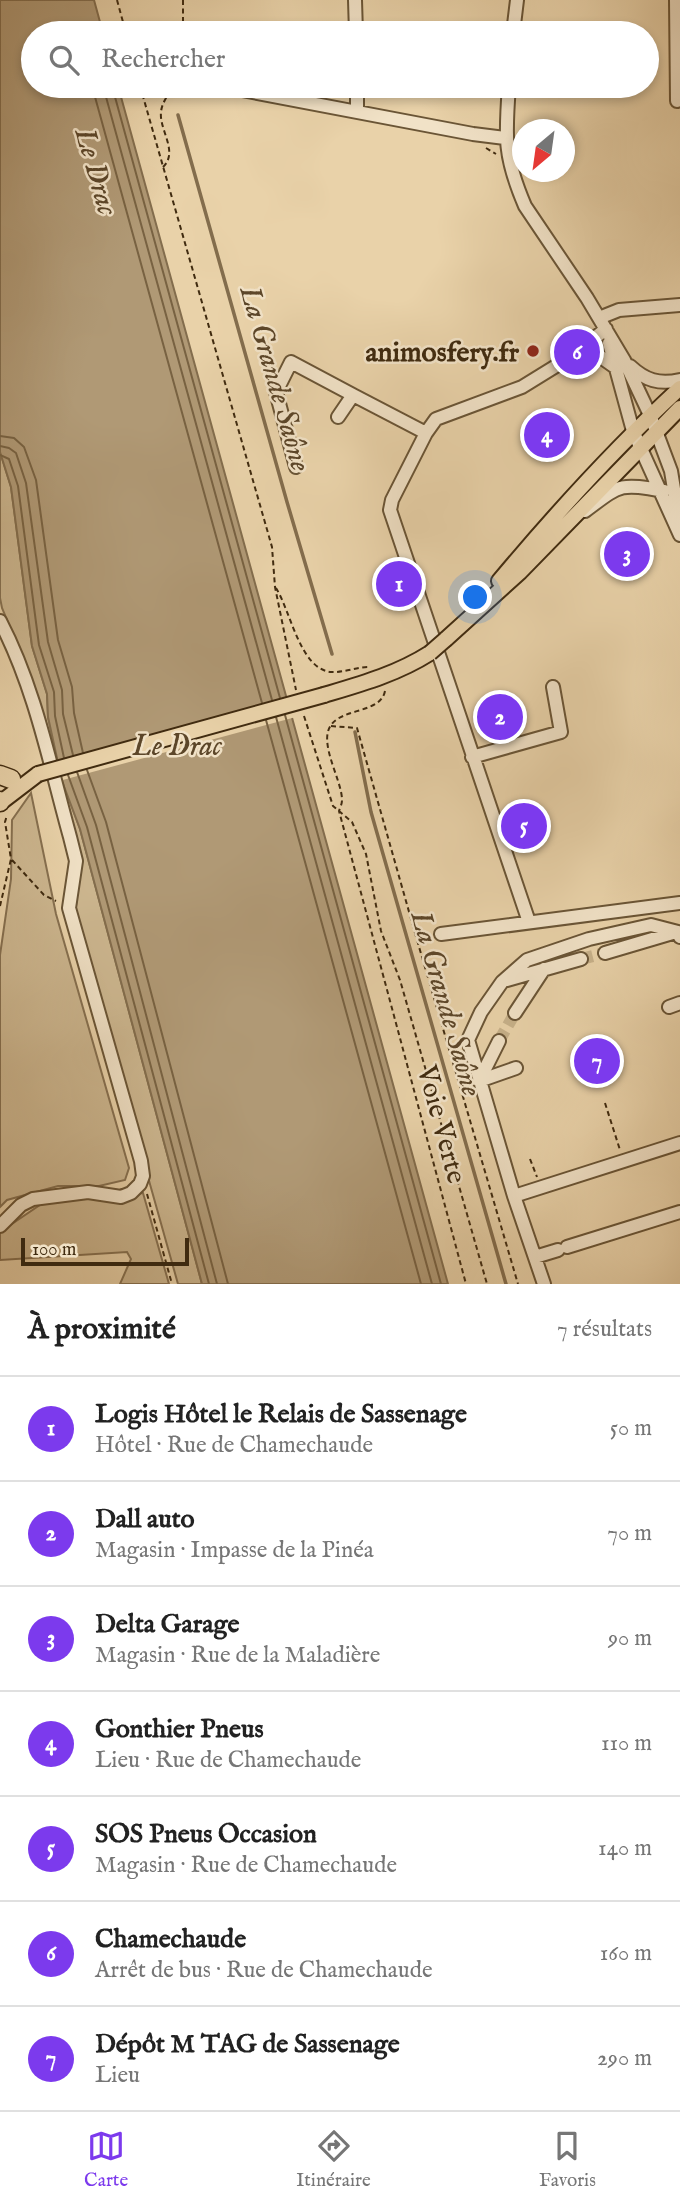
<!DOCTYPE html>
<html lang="fr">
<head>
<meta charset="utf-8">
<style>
	:root { --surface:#fff; --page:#f2f2f2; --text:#222; --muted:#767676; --line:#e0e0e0; --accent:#7c3aed }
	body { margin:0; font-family:"IM FELL English",serif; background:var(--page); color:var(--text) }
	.compass { position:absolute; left:512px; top:119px; width:63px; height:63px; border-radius:50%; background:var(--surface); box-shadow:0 4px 10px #0003; rotate:209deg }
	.scale { position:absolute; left:21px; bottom:18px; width:168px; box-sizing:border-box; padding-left:7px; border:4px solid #402b10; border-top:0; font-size:19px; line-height:24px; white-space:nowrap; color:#402b10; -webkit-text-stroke:5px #f1e2c7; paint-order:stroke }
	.you { position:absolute; left:476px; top:598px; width:24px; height:24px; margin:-18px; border:5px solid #fff; border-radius:50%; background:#1a73e8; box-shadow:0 0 0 10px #1a73e833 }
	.badge { display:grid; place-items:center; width:46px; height:46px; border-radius:50%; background:var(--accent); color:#fff; font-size:23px; font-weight:700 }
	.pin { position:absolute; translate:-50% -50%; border:4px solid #fff; box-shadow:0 2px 7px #0006 }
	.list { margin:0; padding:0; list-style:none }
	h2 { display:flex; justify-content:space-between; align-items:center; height:91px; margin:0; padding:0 28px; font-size:30px }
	h2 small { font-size:23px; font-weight:400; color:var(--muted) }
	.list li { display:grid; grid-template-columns:46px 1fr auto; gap:21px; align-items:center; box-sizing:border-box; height:105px; padding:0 28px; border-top:2px solid var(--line) }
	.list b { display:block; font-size:26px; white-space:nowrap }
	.list p { margin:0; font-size:23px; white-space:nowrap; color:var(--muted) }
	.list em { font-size:23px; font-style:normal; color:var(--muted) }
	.icon { flex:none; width:38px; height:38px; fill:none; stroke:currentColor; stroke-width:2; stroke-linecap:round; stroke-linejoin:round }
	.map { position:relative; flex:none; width:680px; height:1284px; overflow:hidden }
	.search { position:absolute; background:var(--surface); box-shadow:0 4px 10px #0003; left:21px; right:21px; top:21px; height:77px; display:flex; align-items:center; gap:18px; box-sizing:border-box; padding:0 24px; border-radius:38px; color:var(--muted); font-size:26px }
	.sheet { height:826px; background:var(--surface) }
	nav { display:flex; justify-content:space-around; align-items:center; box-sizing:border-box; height:98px; border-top:2px solid var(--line); background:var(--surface); font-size:19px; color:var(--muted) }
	nav a { display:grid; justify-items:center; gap:4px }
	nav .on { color:var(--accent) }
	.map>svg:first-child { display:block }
	.green { fill:#ccb68f; stroke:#867050; stroke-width:2 }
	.water { fill:#b09975; stroke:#836d4d; stroke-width:2 }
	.pier { fill:#e9d2a9 }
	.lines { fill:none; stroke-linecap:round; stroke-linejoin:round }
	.shore { stroke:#786242; stroke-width:2 }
	.stream { stroke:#836d4d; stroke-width:3.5 }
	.minor-tunnel { stroke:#c7b18a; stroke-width:12; stroke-dasharray:12 6; stroke-linecap:butt }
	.minor-casing { stroke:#6a5536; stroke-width:16 }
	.major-casing { stroke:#402b10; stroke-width:18 }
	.highway-casing { stroke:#402b10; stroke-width:21 }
	.path { stroke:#402b10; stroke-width:2; stroke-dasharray:5 3.5; stroke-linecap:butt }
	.minor { stroke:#f1e2c7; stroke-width:12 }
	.major { stroke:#e9d2a9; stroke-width:14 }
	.highway { stroke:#e9d2a9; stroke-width:18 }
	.major-bridge-casing { stroke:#402b10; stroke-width:18; stroke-linecap:butt }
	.major-bridge { stroke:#e9d2a9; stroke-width:14 }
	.poi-dot { fill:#8f2418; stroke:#f1e2c7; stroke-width:2.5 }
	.labels { text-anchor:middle; stroke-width:5; stroke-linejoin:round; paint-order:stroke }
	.poi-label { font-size:28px; font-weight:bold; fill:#402b10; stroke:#f1e2c7; text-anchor:end }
	.street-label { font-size:28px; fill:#402b10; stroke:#f1e2c7 }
	.water-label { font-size:30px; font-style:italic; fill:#5c4629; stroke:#f1e2c7 }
</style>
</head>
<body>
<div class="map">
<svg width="680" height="1284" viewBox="0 0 680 1284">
	<rect width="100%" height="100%" fill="#e9d2a9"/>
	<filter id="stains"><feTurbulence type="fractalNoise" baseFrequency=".00286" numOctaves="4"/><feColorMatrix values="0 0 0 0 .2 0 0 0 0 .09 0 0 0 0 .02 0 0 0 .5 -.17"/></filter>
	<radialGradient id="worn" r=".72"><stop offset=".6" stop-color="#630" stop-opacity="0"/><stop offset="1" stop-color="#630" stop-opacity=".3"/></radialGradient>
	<path class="green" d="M 0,452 L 11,487 L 32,646 L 47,694 L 48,717 L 62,780 L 80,829 L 202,1284 L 178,1284 L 75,917 L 79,873 L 19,649 L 2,608 L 0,598 Z
		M 31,793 L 56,914 L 129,1168 L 125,1180 L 99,1186 L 58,1186 L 7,1200 L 0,1207 L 0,955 L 11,879 L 12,820 Z
		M 143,1193 L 169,1284 L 120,1284 L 131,1259 L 127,1252 L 0,1260 L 0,1232 L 40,1205 L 55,1201 Z"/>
	<path class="water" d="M 0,0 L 94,0 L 103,33 L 33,33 L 33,86 L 118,86 L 448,1284 L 202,1284 L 80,829 L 62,781 L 48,717 L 47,694 L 32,646 L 11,487 L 0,452 Z"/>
	<path class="pier" d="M 291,697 L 296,717 L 59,781 L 54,761 Z"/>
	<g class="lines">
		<path class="shore" d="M 92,86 L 262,703
			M 103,86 L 272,700
			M 112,86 L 280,698
			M 0,436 L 14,438 L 24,447 L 36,480 L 58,640 L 72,687 L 74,713 L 83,753
			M 0,446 L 9,448 L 16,453 L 26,483 L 48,642 L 62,690 L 63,714 L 73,755
			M 0,455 L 9,459 L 18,486 L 39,645 L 54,692 L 55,716 L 64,758
			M 285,715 L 441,1284
			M 276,717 L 432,1284
			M 266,720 L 421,1284
			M 87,770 L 106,822 L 228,1284
			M 77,772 L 96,825 L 217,1284
			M 68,775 L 87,827 L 209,1284"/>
		<path class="stream" d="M 178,115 L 287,502 L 332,654
			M 355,732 L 371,812 L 506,1284"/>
		<path class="minor-tunnel" d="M 581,959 L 605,953
			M 499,1041 L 515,1013"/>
		<defs>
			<path id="minor" d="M 355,0 L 356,33
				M 676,0 L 677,101
				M 513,33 L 517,0
				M 221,86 L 473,134 L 505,138
				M 357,86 L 357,111
				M 509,86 C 505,138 504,157 525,206 L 587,298 L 624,360 L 650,415 L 671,471 L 680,525
				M 599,318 L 619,310 L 680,305
				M 609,343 L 633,431 L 680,535
				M 577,352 L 598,355 L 615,367
				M 630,366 C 645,380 659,385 680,380
				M 338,417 L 353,395 L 426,433
				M 296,467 L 276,392 L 291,362 L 353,395
				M 585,511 C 621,484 619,483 664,491
				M 0,621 C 35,688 50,765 70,837 L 76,861 L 69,908 L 141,1161 L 143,1176 L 140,1184 L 131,1193 L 121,1197 L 88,1192 L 33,1199 L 21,1205 L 0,1226
				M 472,757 L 561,732 L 553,687
				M 529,922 L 390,510 L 392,500 L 426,433 L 436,419 L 522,387 L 569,358 L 606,329
				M 441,934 L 680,903
				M 605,953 L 676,932
				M 507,980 L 581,959
				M 669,1007 L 680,1003
				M 515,1013 L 544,969
				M 479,1081 L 499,1041
				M 479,1081 L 516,1068
				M 514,1196 L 680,1143
				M 567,1247 L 680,1212
				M 535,1257 L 558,1250
				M 544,1284 L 514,1196 L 468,1040 L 481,1012 L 502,982 L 527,960 L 589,939 L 651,925 L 678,932 L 680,937"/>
			<path id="major" d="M 499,581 C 556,513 615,448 680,388
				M 446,639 L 520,572 L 680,408
				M 324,695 C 361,684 397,674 430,653
				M 0,803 L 38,774"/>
			<path id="highway" d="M 0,775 L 11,779
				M 0,802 L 0,801"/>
		</defs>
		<use href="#minor" class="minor-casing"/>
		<use href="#major" class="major-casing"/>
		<use href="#highway" class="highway-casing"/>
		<path class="path" d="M 117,0 L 126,33
			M 183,0 L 183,33
			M 140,86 L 272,547 L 275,587 L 296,690
			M 486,148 L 496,154
			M 163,167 C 179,152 159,130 161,112 C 162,102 169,93 175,86
			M 276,588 C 291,612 300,669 331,672 C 343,673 356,667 369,667
			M 385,691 C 381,713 343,708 331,725 C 318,743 342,780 342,800 C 342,804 340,808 339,811 L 466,1284
			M 304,716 L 333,806 L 352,822 L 366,854 L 381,931 L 400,980 L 487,1284
			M 331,726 L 357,728 L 417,940 L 429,937
			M 12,860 L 44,895 L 56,901
			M 0,906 L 11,859 L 5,822 L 7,815
			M 417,940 L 518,1284
			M 605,1103 L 620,1150
			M 530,1159 L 537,1177
			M 147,1194 L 172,1284"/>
		<use href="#minor" class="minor"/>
		<use href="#major" class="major"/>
		<use href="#highway" class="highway"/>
		<defs>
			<path id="major-bridge" d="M 430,653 L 446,639
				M 38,774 L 324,695"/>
		</defs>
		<use href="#major-bridge" class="major-bridge-casing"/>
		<use href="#major-bridge" class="major-bridge"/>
	</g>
	<circle class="poi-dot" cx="533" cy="351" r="7"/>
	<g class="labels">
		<g class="poi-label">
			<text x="519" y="361">animosfery.fr</text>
		</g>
		<g class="street-label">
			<text transform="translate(443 1124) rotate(75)" y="10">Voie Verte</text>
		</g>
		<g class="water-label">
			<text transform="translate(97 171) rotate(74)" y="10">Le Drac</text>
			<text transform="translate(276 378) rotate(74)" y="10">La Grande Saône</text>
			<text x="177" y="755">Le Drac</text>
			<text transform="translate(447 1003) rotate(74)" y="10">La Grande Saône</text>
		</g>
	</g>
	<rect width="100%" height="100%" filter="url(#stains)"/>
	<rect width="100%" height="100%" fill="url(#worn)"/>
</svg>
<svg class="compass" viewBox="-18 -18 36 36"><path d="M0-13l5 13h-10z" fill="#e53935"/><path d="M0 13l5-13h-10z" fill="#767676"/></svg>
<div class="scale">100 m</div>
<div class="you"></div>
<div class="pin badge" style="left:399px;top:584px">1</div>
<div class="pin badge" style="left:500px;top:717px">2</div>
<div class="pin badge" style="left:627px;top:554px">3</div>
<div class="pin badge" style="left:547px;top:435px">4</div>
<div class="pin badge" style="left:524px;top:826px">5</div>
<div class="pin badge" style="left:577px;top:352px">6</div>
<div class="pin badge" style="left:597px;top:1061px">7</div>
<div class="search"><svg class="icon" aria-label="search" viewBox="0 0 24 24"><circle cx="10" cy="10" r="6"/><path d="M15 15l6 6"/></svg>Rechercher</div>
</div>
<section class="sheet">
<h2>À proximité<small>7 résultats</small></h2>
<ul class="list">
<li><span class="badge">1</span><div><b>Logis Hôtel le Relais de Sassenage</b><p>Hôtel · Rue de Chamechaude</p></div><em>50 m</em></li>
<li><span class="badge">2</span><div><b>Dall auto</b><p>Magasin · Impasse de la Pinéa</p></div><em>70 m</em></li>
<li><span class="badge">3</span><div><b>Delta Garage</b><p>Magasin · Rue de la Maladière</p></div><em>90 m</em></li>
<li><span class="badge">4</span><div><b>Gonthier Pneus</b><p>Lieu · Rue de Chamechaude</p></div><em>110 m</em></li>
<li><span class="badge">5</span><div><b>SOS Pneus Occasion</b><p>Magasin · Rue de Chamechaude</p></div><em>140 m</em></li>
<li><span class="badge">6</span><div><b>Chamechaude</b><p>Arrêt de bus · Rue de Chamechaude</p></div><em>160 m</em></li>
<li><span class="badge">7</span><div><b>Dépôt M TAG de Sassenage</b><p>Lieu</p></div><em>290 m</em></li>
</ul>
</section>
<nav>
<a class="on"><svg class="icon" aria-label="map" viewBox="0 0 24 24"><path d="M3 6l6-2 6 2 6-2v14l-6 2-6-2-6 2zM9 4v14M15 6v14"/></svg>Carte</a>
<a><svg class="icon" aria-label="directions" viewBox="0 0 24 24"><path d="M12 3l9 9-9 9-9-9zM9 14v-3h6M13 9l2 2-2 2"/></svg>Itinéraire</a>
<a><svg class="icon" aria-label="saved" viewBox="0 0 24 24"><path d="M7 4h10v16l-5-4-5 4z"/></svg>Favoris</a>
</nav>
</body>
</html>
